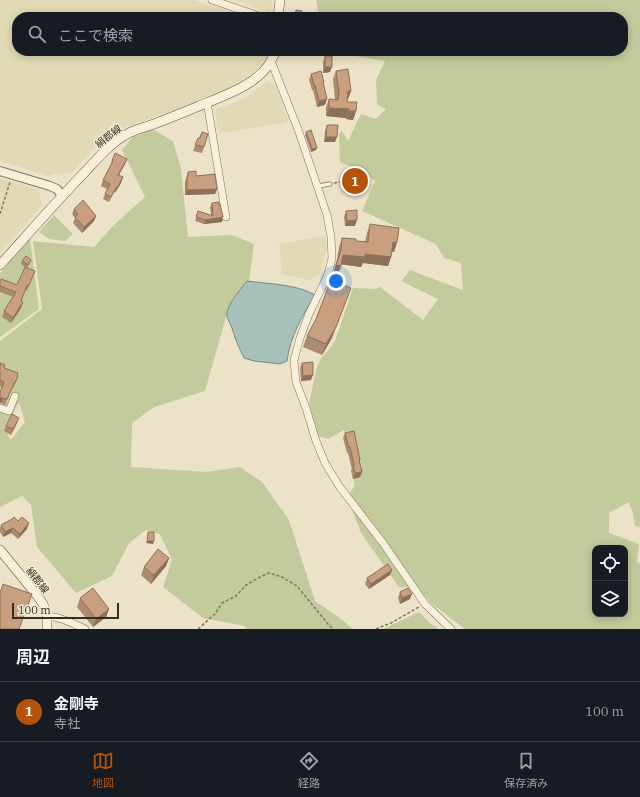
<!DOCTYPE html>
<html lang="ja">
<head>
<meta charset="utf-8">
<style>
	:root { --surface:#171b24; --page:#20242c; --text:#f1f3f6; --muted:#9ea1a6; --line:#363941; --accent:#b45309 }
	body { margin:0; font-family:"IBM Plex Serif","Noto Sans JP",serif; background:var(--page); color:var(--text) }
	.controls { position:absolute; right:12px; bottom:12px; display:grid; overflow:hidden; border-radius:8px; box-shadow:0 2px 10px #0003 }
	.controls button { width:36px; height:36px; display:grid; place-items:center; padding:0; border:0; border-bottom:1px solid var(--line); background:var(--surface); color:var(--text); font:20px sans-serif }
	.scale { position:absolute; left:12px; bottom:10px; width:107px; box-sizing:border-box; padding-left:4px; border:2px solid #382c20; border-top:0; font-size:11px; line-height:14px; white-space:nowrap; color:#382c20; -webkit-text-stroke:3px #f4ecd6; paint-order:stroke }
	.you { position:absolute; left:336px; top:281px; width:14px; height:14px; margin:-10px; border:3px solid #fff; border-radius:50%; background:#1a73e8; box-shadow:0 0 0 6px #1a73e833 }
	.badge { display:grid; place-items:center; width:26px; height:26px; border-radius:50%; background:var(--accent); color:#fff; font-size:13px; font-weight:700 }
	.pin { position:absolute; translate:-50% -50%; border:2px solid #fff; box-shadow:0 1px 4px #0006 }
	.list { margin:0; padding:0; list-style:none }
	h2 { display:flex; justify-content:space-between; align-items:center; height:52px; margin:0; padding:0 16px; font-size:17px }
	h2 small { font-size:13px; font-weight:400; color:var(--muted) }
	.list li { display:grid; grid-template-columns:26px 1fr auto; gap:12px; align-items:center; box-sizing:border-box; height:60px; padding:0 16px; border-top:1px solid var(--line) }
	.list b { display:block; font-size:15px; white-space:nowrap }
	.list p { margin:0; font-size:13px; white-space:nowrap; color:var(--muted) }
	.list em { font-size:13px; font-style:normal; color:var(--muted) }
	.icon { flex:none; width:22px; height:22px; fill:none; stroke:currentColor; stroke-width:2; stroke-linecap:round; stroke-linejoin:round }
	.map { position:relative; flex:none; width:640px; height:629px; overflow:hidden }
	.search { position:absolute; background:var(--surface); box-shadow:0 2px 10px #0003; left:12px; right:12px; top:12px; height:44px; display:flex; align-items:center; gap:10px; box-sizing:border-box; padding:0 14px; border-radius:16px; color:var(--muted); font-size:15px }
	.sheet { height:112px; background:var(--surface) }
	nav { display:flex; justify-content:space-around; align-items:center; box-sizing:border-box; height:56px; border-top:1px solid var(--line); background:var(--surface); font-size:11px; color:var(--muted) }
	nav a { display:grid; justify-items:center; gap:2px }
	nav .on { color:var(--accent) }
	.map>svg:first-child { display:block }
	.farmland { fill:#e1dbb5 }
	.green { fill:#c3ca9b; fill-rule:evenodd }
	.water { fill:#a8c0ba; stroke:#6f8e87 }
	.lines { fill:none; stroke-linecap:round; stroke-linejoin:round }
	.service-casing { stroke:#86755d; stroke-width:5 }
	.minor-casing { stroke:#86755d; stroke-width:8 }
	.tertiary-casing { stroke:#86755d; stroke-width:10 }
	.secondary-casing { stroke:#685640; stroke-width:10 }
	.path { stroke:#86755d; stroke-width:1.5; stroke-dasharray:3 2; stroke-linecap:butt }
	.service { stroke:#f7efda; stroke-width:3.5 }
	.minor { stroke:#f7efda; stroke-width:7 }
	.tertiary { stroke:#f7efda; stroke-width:8 }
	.secondary { stroke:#f7efda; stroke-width:9 }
	.wall { fill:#ac8a6d }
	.shaded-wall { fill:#8c7059 }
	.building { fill:#c8a07f; stroke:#8c7059 }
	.labels { text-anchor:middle; stroke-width:3; stroke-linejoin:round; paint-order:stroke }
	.street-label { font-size:10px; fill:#382c20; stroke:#f4ecd6 }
</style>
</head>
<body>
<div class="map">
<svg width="640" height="629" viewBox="0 0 640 629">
	<rect width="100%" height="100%" fill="#ece2c7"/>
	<path class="farmland" d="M 0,0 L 193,0 L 250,17 L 17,17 L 17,51 L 268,51 L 265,60 L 257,69 L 249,76 L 228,89 L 200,101 L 116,131 L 97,145 L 72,173 L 55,174 L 48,176 L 0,161 Z
		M 234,0 L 272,0 L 271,13 Z
		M 268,81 L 274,83 L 276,86 L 288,119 L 288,121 L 277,124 L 224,133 L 220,132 L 218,131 L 215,112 L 217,109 L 242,99 L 251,94 Z
		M 0,178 L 38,190 L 43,204 L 0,254 Z
		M 325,236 L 327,248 L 324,260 L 322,269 L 319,274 L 312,279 L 307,280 L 282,274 L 279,244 Z"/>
	<path class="green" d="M 316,0 L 640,0 L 640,527 L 635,526 L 633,513 L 629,502 L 609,513 L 609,533 L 639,544 L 637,562 L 640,563 L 640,629 L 465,629 L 431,603 L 417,587 L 399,587 L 361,533 L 347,496 L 355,486 L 344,430 L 328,439 L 318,436 L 309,403 L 317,367 L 321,358 L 327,352 L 335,341 L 353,288 L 375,289 L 380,287 L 423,320 L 438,299 L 401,281 L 410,270 L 463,290 L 461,263 L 444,258 L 436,244 L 362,211 L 375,181 L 362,171 L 340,162 L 339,134 L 342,131 L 348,141 L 361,114 L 376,119 L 386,109 L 377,105 L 376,80 L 385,61 L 356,56 L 358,51 L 623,51 L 623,17 L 321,17 L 319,16 ZM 595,548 L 625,548 L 625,614 L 595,614 Z
		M 152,129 L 173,141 L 181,169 L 188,237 L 232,235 L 254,244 L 249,282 L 226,317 L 205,391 L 154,407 L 132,423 L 131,467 L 207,472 L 240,467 L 262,482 L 289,520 L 315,601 L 341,619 L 353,629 L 247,629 L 245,626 L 203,618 L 163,587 L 172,560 L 160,534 L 146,530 L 129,543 L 112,576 L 76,593 L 37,547 L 31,505 L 22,496 L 0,507 L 0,341 L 42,309 L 33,241 L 94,247 L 114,225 L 145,197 L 122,150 L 133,137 ZM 19,402 L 25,422 L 12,439 L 9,438 L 6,427 Z
		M 54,215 L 73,234 L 65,241 L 49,239 L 39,232 Z
		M 30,239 L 39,309 L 0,337 L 0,273 Z
		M 419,612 L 431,624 L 439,629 L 383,629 Z"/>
	<path class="water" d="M 247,281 C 269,284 296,284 315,295 C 302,316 290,337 287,361 L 280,364 L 254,361 L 244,358 C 239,348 235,339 232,328 C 231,325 228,320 227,317 C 225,306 241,289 247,281 Z"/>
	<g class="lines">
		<defs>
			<path id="service" d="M 318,186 L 330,184"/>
			<path id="minor" d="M 212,0 L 262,17
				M 271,61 L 299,132 L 327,215 L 331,237 L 332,258 L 330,267 L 327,277 L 309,314 L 300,338 L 294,360 L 296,382 L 306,408 L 316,441 L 325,463 L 339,486 L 383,543 L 425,604 L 451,629
				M 207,102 L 226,217
				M 0,408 L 9,411 L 15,396
				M 47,616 C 61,617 72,623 85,629"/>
			<path id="tertiary" d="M 0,171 L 50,186 L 57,189 L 62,196"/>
			<path id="secondary" d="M 278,17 L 280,0
				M 0,265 C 28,234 55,203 84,173 C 97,159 111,142 129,133 C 137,129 146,127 154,124 C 170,118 184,112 199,106 C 226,95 267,82 275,51
				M 0,550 L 36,594 L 43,604 L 47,616 L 47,629"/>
		</defs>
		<use href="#service" class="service-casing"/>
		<use href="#minor" class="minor-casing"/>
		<use href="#tertiary" class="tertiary-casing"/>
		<use href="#secondary" class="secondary-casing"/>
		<path class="path" d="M 334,183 L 345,181
			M 0,214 L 10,182
			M 198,629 L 207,621 L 215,614 L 222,603 L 236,596 L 246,585 L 260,577 L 269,573 L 282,577 L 297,586 L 328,624 L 333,629
			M 376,629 L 391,623 L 419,607"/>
		<use href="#service" class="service"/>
		<use href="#minor" class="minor"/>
		<use href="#tertiary" class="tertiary"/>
		<use href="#secondary" class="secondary"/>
	</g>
	<path class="wall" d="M 325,56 L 330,72 L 323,73 L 323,62 Z
		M 336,71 L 351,91 L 348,99 L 347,99 L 347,102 L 356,111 L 353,120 L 346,119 L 346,118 L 326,116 L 326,107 L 329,99 L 335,100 L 333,79 Z
		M 311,74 L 323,84 L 325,105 L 317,107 L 313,90 L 312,90 L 309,80 Z
		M 327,125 L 335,142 L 324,142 L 325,131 Z
		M 202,132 L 204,147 L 202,153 L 193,151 L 198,138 L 199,138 Z
		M 306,132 L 316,150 L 311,152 L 305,135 Z
		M 112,161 L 125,164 L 119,175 L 123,177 L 121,183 L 115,193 L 114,192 L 109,202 L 103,199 L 107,189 L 101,186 L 103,180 L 110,166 Z
		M 188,172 L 196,176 L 217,189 L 215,194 L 185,195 L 185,182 Z
		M 351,172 L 363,183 L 362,186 L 351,187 L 351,184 L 348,184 L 348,178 Z
		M 212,203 L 222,222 L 204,224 L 195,221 L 198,211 L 211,215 L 210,207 Z
		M 74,209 L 96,216 L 94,221 L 82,233 L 73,223 L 75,218 L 72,214 Z
		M 346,211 L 355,226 L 345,226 L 344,217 Z
		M 370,224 L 397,242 L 394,252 L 392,251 L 388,266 L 363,263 L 361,267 L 341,264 L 338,275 L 333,274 L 337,259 L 339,247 L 342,238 L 356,241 L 365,242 L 367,233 Z
		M 22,261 L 30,263 L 27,268 L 35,271 L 27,291 L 25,290 L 21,301 L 21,308 L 11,323 L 2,317 L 4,311 L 13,297 L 0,292 L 0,281 L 17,285 L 25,267 L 21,264 Z
		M 307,336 L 332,338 L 322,355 L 303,347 Z
		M 0,363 L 4,368 L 18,376 L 13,389 L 12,388 L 5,405 L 1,403 L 2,387 L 0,386 Z
		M 302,363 L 311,380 L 301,381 L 300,368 Z
		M 17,423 L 11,435 L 4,431 L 6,426 Z
		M 345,433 L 360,460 L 359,461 L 362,472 L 360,477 L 353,479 L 351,471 L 352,469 L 348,453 L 347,453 L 343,438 Z
		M 1,525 L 27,529 L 18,539 L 11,533 L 3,537 L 0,532 L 0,529 Z
		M 169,558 L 166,566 L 151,584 L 141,575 L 144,567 Z
		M 392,570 L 390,575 L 369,589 L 365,584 L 367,578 Z
		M 400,592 L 410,599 L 400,604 L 398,598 Z
		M 80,598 L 109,609 L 106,617 L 93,627 L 77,607 Z"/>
	<path class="shaded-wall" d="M 291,51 L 300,51 L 298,56 L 290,55 Z
		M 325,67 L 332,67 L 330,72 L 323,73 Z
		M 348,91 L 351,91 L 348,99 L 345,99 Z
		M 327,99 L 325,105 L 317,107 L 319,101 Z
		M 329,108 L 349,109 L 346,118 L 326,116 Z
		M 349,111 L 356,111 L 353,120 L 346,119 Z
		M 326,137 L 337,137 L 335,142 L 324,142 Z
		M 317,148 L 316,150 L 311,152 L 312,149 Z
		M 127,159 L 125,164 L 116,180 L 118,175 Z
		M 123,177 L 121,183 L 115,193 L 117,188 Z
		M 349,181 L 352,181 L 351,184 L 348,184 Z
		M 363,183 L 362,186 L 351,187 L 352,184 Z
		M 217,189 L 215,194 L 185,195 L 187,190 Z
		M 96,216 L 94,221 L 82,233 L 84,227 Z
		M 223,217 L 222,222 L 204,224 L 205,220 Z
		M 357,220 L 355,226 L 345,226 L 347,221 Z
		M 393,242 L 397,242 L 394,252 L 390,251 Z
		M 365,254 L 391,257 L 388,266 L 363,263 L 361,267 L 339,264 L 343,255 Z
		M 336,265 L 341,266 L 338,275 L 333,274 Z
		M 347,298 L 332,338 L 322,355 L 326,344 Z
		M 23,302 L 21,308 L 11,323 L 13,318 Z
		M 313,375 L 311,380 L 301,381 L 303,376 Z
		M 0,398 L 3,398 L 1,403 L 0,403 Z
		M 19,418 L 17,423 L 11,435 L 13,429 Z
		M 362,472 L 360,477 L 353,479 L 355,473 Z
		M 29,523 L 27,529 L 18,539 L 20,534 Z
		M 13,528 L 11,533 L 3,537 L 5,532 Z
		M 147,541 L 154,541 L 153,544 L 146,543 Z
		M 169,558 L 166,566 L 151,584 L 154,575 Z
		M 392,570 L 390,575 L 369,589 L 371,584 Z
		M 412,594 L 410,599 L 400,604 L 402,598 Z
		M 109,609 L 106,617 L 93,627 L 96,619 Z"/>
	<path class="building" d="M 296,10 L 302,11 L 301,17 L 295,17 Z
		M 313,13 L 326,14 L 326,17 L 313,17 Z
		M 325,56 L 332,56 L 332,67 L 325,67 Z
		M 348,69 L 351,91 L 348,91 L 347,102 L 357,102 L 356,111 L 349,111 L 349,109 L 329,108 L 329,99 L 338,100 L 339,93 L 336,71 Z
		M 321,71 L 324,82 L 323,82 L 327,99 L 319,101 L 315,85 L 314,85 L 311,74 Z
		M 327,125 L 338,125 L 337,137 L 326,137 Z
		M 311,130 L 317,148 L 312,149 L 306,132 Z
		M 202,132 L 208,134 L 204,147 L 195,145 L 198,138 L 200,138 Z
		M 115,153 L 127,159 L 118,175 L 123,177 L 117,188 L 116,187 L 111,197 L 105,194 L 110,184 L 103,180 L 113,161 L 112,161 Z
		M 196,171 L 196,176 L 215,174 L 217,189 L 187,190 L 187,177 L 188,177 L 188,172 Z
		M 362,171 L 363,183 L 352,184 L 352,181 L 349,181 L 349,175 L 351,175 L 351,172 Z
		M 83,200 L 96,216 L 84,227 L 75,217 L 78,214 L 74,209 Z
		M 219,202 L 219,205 L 220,204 L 223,217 L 205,220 L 196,217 L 198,211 L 213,216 L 212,203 Z
		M 357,210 L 357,220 L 347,221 L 346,211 Z
		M 370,224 L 399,228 L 397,242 L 393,242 L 391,257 L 365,254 L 365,257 L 343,255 L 341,266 L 336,265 L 341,250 L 342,238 L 356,239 L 356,241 L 368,242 Z
		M 26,256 L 31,260 L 28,265 L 22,261 Z
		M 25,267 L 35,271 L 29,285 L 27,285 L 21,301 L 23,302 L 13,318 L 4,311 L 16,292 L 0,286 L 0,281 L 1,279 L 17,285 Z
		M 331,280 L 351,288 L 336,327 L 326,344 L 307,336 L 316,319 Z
		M 313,362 L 313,375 L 303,376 L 302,363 Z
		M 0,363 L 5,365 L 4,368 L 18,373 L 17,375 L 18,376 L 15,383 L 14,383 L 7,399 L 3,398 L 0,398 L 0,393 L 4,382 L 0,380 Z
		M 12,414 L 19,418 L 13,429 L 6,426 Z
		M 354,431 L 360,460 L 359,460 L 362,472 L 355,473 L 353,465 L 354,465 L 350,447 L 349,448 L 345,433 Z
		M 14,517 L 18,521 L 22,517 L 29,523 L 20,534 L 13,528 L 5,532 L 1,525 L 12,519 Z
		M 148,532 L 154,532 L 154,541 L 147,541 Z
		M 158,549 L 169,558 L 154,575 L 144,567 Z
		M 388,564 L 392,570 L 371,584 L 367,578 Z
		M 3,584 L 32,594 L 19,629 L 0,629 L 0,593 Z
		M 93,588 L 109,609 L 96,619 L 80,598 Z
		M 408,588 L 412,594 L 402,598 L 400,592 Z"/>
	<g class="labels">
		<g class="street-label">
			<text transform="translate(108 136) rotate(-38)" y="4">絹郡線</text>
			<text transform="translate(38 580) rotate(52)" y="4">絹郡線</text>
		</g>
	</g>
</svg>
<div class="controls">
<button><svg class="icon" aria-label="locate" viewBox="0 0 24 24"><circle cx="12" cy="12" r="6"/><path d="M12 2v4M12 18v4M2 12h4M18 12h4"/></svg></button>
<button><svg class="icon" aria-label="layers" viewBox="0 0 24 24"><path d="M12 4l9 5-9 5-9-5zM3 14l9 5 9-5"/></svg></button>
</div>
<div class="scale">100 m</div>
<div class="you"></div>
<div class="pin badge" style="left:355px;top:181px">1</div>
<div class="search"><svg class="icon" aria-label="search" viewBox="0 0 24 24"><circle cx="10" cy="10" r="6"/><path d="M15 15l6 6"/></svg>ここで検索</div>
</div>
<section class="sheet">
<h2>周辺<small></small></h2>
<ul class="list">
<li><span class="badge">1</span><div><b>金剛寺</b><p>寺社</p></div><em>100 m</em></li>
</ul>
</section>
<nav>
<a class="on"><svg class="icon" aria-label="map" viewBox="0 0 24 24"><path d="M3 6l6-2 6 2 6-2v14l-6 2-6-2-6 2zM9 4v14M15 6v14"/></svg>地図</a>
<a><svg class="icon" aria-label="directions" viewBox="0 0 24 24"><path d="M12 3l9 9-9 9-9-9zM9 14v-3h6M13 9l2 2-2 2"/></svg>経路</a>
<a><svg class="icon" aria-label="saved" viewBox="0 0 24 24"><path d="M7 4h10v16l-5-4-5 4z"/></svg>保存済み</a>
</nav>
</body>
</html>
